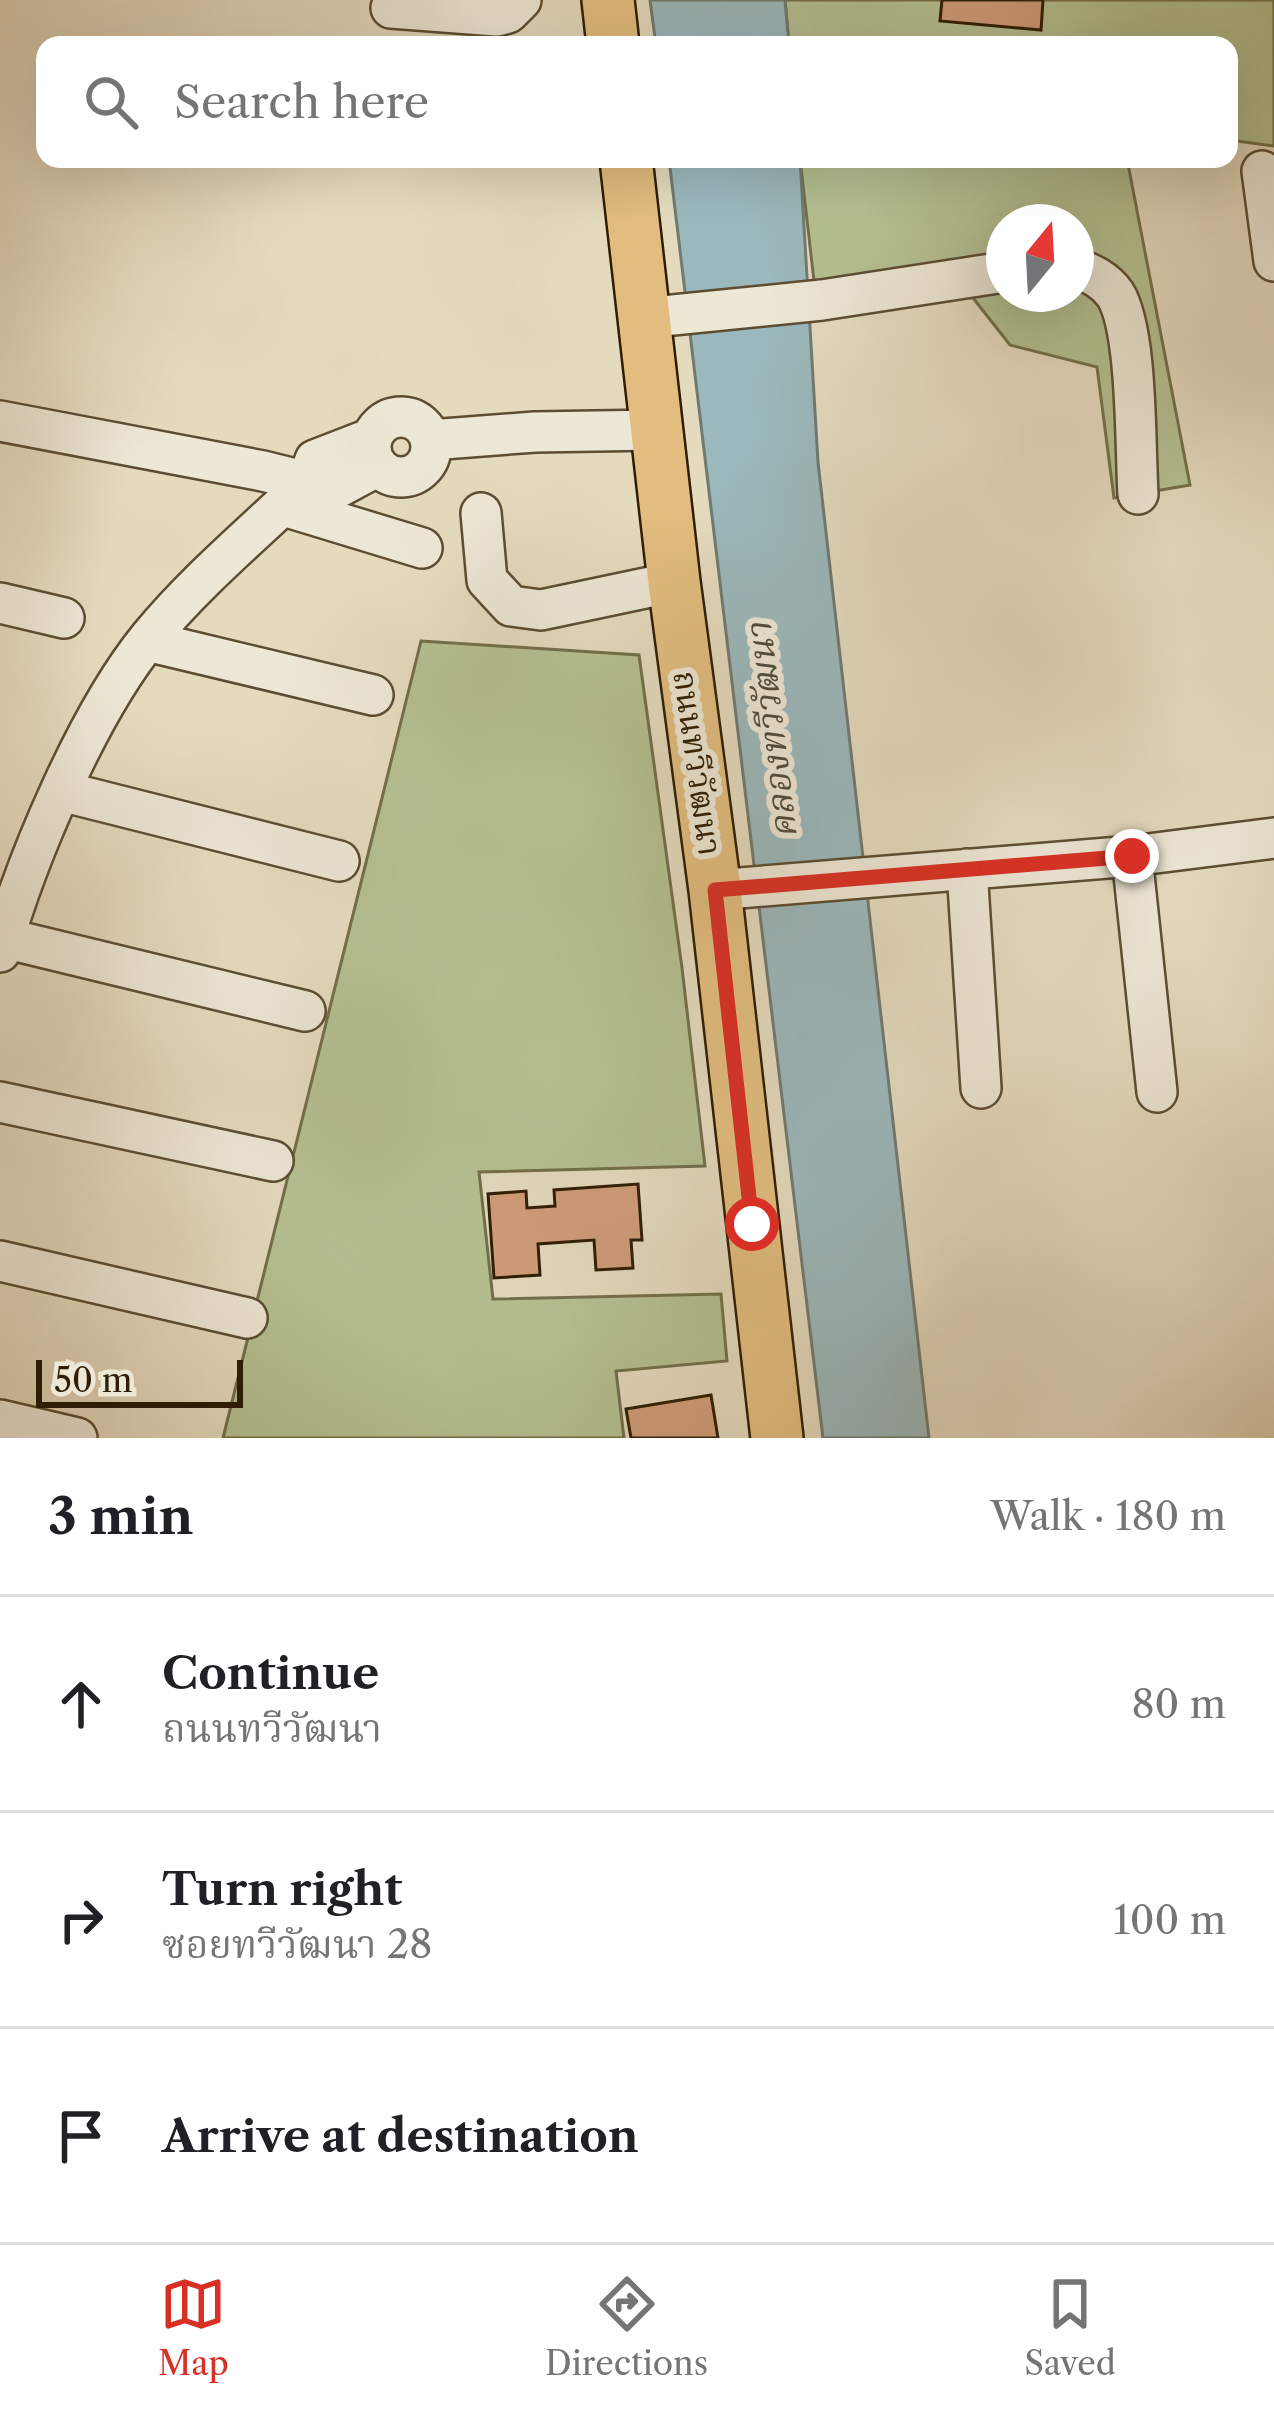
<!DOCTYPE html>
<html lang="en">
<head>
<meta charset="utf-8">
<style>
	:root { --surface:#fff; --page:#f6f6f6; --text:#202124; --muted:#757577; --line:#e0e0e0; --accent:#d93025 }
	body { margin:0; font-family:"Libre Caslon Text","Noto Serif Thai",serif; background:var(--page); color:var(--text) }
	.compass { position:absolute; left:986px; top:204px; width:108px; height:108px; border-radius:50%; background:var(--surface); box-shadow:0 12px 48px #0002; rotate:18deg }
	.scale { position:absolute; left:36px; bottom:30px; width:207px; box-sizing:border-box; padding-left:12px; border:6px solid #2f1e04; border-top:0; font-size:33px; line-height:42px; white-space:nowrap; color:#2f1e04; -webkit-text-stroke:9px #ede7d5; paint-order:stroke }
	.stop { position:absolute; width:36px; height:36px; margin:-27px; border:9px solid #d93025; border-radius:50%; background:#fff }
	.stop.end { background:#d93025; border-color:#fff; box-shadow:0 3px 12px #0008 }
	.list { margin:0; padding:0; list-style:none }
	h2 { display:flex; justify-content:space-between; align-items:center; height:156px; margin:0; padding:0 48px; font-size:51px }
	h2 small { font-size:39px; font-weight:400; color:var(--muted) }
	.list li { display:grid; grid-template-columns:78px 1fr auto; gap:36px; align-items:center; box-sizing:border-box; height:216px; padding:0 48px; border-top:3px solid var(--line) }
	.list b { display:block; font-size:45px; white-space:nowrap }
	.list p { margin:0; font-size:39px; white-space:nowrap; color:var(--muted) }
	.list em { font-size:39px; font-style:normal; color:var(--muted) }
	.icon { flex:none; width:66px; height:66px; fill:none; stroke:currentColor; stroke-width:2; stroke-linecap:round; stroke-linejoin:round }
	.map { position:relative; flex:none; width:1274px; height:1438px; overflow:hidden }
	.search { position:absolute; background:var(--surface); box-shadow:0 12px 48px #0002; left:36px; right:36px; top:36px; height:132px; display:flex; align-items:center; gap:30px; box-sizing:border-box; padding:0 42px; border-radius:24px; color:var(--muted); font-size:45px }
	.sheet { height:804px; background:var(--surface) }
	nav { display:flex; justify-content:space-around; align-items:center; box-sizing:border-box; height:168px; border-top:3px solid var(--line); background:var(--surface); font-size:33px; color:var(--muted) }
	nav a { display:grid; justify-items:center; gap:6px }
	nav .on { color:var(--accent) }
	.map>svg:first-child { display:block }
	.green { fill:#b4c091; stroke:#726f4a; stroke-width:3; fill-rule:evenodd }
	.water { fill:#9bb8bc; stroke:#707a72; stroke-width:3 }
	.building { fill:#d09c7a; stroke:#2f1e04; stroke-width:3 }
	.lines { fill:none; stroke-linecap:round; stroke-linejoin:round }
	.minor-casing { stroke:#5c4d32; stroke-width:44 }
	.major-casing { stroke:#2f1e04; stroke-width:56 }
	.minor { stroke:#ede7d5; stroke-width:39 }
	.major { stroke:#e2bd7f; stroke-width:51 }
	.route { stroke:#d93025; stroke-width:15 }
	.labels { text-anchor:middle; stroke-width:12; stroke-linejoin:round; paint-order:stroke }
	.street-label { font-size:33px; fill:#2f1e04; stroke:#ede7d5 }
	.water-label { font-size:36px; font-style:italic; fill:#4f4c3b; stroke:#ede7d5 }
</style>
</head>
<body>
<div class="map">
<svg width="1274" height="1438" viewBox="0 0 1274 1438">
	<rect width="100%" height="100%" fill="#e4dabe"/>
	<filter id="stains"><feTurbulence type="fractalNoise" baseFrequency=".00167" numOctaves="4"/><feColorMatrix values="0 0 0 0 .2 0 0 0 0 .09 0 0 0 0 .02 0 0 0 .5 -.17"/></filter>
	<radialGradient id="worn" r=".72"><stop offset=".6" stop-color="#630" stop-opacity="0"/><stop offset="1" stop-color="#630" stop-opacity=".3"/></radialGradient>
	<path class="green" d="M 785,0 L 1274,0 L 1274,146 L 1229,140 L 1229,45 L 789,45 Z
		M 800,159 L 1127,159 L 1190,485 L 1114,498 L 1097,367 L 1010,345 L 973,298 L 814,281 ZM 1004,222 L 1076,222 L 1076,294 L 1004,294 Z
		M 421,641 L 639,655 L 682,968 L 705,1166 L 479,1172 L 493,1299 L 721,1294 L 727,1361 L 616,1371 L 624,1438 L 223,1438 Z"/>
	<path class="water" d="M 650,0 L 785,0 L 789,45 L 656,45 Z
		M 669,159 L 800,159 L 818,462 L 929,1438 L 823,1438 Z"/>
	<path class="building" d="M 942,0 L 1043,0 L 1041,30 L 940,21 Z
		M 638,1184 L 642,1240 L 631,1240 L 633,1268 L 596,1270 L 594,1240 L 538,1244 L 540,1275 L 494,1278 L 488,1194 L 526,1191 L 527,1208 L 555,1206 L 554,1190 Z
		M 711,1395 L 718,1438 L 631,1438 L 626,1409 Z"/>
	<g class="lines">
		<defs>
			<path id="minor" d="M 391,8 L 497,16 L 508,13 L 521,0
				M 1262,171 L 1274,261
				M 1076,268 C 1092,274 1105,280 1115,294 C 1138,330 1135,448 1138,494
				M 643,318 L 822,300 L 1004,272
				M371 447a30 30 0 1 1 60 0a30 30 0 1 1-60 0Z
				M 0,421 L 263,471 L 307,482 L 328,493 L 378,466
				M 430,440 L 535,432 L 656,430
				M 284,506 L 422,548
				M 481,513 L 487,580 L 511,606 L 541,610 L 674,582
				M 0,603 L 64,618
				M 147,641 L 373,695
				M 61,791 L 339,861
				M 1132,856 L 1157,1092
				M 967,869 L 981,1088
				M 715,890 L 1132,856 L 1274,838
				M 4,938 L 305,1011
				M 0,952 C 27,857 88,713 150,637 C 197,580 254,533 307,482 L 315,460 L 372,438
				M 0,1102 L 273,1161
				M 0,1261 L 247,1318
				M 0,1420 L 77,1438"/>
			<path id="major" d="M 608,0 L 613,45
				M 626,159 L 674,582 L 715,890 L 777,1438"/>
		</defs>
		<use href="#minor" class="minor-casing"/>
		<use href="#major" class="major-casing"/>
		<use href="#minor" class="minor"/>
		<use href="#major" class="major"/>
	</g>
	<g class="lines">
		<path class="route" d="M 752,1224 L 715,890 L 1132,856"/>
	</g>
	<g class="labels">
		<g class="street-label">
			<text transform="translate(698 763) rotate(82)" y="12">ถนนทวีวัฒนา</text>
		</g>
		<g class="water-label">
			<text transform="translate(771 731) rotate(-97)" y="13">คลองทวีวัฒนา</text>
		</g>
	</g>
	<rect width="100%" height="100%" filter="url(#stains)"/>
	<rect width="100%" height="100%" fill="url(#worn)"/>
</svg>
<svg class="compass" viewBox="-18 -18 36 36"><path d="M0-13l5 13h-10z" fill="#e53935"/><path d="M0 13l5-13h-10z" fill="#757577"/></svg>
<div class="scale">50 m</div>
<div class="stop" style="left:752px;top:1224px"></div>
<div class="stop end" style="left:1132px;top:856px"></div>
<div class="search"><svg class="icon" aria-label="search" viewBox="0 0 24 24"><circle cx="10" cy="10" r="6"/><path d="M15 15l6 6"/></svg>Search here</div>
</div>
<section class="sheet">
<h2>3 min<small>Walk · 180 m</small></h2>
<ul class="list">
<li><svg class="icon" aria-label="ahead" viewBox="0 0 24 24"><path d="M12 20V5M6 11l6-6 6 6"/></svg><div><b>Continue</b><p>ถนนทวีวัฒนา</p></div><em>80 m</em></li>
<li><svg class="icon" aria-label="right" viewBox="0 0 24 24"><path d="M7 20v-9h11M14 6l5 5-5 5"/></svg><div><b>Turn right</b><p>ซอยทวีวัฒนา 28</p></div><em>100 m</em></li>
<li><svg class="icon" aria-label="arrive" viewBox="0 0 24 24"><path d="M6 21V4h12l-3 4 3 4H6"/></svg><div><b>Arrive at destination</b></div></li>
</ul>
</section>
<nav>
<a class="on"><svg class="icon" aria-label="map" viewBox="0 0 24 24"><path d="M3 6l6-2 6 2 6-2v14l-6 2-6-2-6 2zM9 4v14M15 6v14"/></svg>Map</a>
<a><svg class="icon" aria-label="directions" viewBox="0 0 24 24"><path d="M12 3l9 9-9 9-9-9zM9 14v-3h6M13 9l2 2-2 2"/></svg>Directions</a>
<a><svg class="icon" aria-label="saved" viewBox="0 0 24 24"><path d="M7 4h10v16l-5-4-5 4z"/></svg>Saved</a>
</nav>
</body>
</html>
